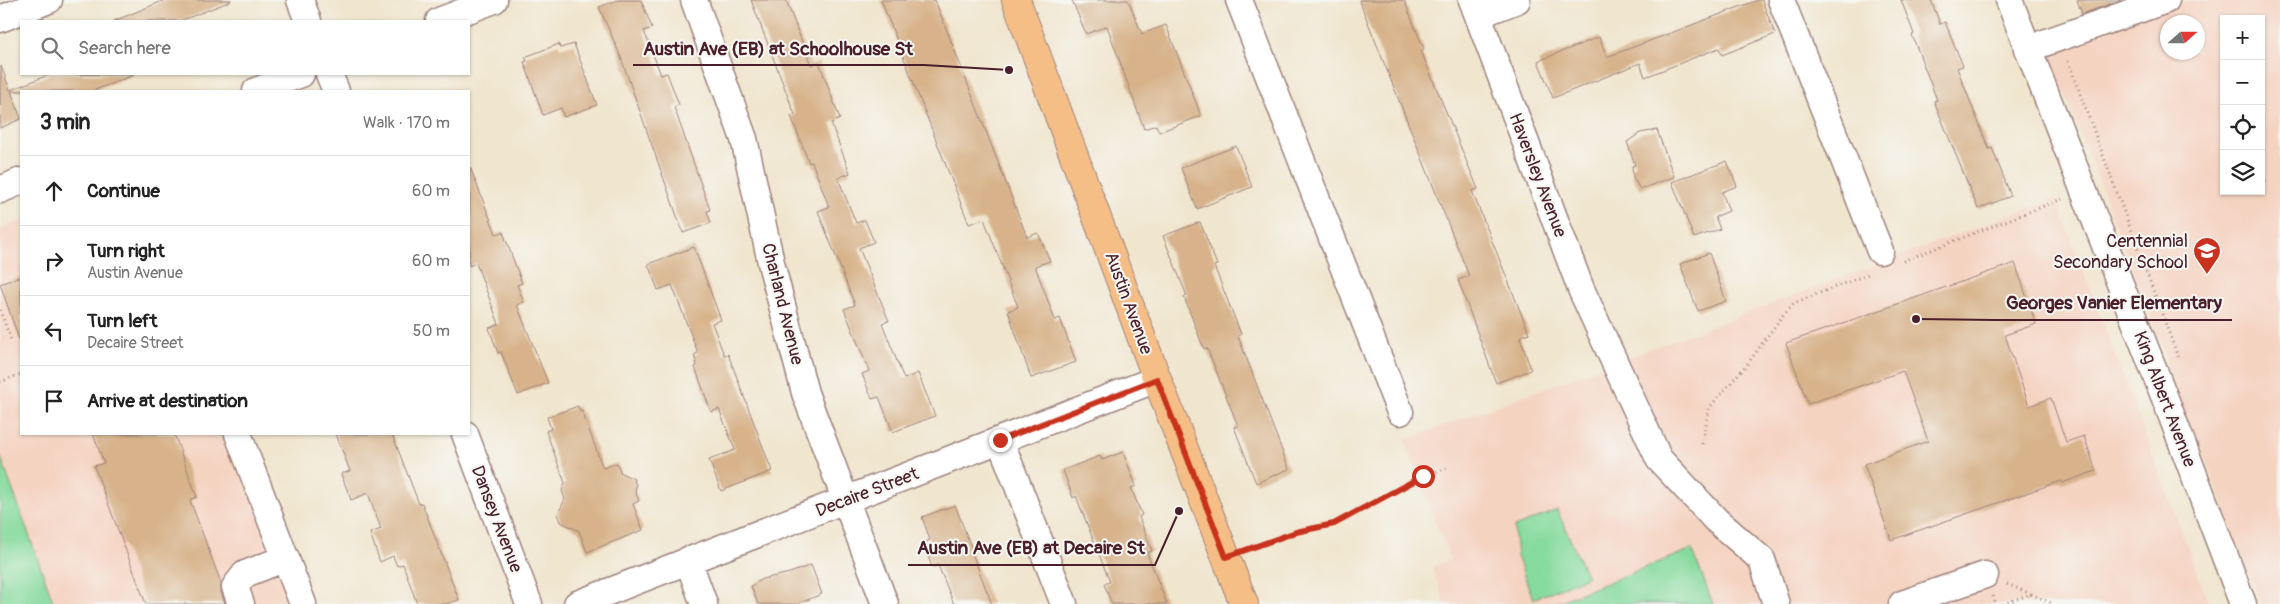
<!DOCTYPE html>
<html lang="en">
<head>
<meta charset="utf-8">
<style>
	:root { --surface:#fff; --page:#f2f2f2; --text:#222; --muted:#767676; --line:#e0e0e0 }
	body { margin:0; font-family:Pangolin,sans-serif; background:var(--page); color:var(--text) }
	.controls { position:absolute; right:15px; top:15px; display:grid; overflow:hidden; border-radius:0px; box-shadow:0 1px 4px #0004 }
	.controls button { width:45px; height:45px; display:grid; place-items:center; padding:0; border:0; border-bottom:1px solid var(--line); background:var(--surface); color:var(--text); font:25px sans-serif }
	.compass { position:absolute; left:2160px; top:15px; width:45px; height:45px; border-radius:50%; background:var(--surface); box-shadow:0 1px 4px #0004; rotate:69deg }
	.stop { position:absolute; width:15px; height:15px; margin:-11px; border:4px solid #c8321e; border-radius:50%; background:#fff }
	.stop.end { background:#c8321e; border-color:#fff; box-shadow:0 1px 5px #0008 }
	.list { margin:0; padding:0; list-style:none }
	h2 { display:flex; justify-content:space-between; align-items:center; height:65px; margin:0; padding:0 20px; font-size:21px }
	h2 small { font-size:16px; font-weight:400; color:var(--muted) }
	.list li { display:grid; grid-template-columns:32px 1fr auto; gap:15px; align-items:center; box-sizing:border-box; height:70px; padding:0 20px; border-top:1px solid var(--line) }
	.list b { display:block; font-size:19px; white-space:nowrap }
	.list p { margin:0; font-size:16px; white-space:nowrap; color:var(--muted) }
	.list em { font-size:16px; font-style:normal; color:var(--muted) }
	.icon { flex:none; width:28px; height:28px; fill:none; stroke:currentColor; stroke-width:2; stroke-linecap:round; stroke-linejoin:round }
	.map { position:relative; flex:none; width:2280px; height:604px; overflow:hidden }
	.search { position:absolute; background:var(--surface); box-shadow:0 1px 4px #0004; left:20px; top:20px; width:450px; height:55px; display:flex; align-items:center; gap:12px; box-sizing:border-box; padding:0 18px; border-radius:0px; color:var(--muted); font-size:19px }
	.panel { position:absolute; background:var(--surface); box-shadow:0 1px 4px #0004; left:20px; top:90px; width:450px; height:345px; border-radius:0px }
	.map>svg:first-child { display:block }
	.built { fill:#f5d3c1; fill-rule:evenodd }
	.green { fill:#86da9d; stroke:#687c64 }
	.building { fill:#d7b28a }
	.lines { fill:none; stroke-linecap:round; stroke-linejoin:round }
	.minor-casing { stroke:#9d827c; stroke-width:29 }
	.major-casing { stroke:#9d827c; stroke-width:30 }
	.path { stroke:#9d827c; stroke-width:3; stroke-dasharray:1 4; stroke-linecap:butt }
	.minor { stroke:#fff; stroke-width:26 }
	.major { stroke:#f6be87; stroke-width:28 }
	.route { stroke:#c8321e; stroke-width:6 }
	.labels { text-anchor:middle; stroke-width:4; stroke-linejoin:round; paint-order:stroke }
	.street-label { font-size:18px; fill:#4a1f2b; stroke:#f6f6f2 }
	.poi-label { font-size:18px; fill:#4a1f2b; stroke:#f6f6f2; text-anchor:end }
	.leader { fill:none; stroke:#4a1f2b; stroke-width:2 }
	.callout-dot { fill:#4a1f2b; stroke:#f6f6f2; stroke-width:2 }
	.callout-label { font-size:19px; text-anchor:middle; font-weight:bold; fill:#4a1f2b; stroke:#f6f6f2; stroke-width:4; stroke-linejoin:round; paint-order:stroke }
</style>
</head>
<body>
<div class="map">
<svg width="2280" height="604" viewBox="0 0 2280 604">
	<rect width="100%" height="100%" fill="#f6f6f2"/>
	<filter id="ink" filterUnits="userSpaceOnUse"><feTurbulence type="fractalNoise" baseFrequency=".02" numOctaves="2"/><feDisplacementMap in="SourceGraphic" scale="10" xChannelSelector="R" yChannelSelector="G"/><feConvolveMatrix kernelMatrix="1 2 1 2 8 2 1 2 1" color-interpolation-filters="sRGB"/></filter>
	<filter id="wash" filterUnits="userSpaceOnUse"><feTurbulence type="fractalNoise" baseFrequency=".0096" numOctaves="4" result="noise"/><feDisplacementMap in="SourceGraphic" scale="20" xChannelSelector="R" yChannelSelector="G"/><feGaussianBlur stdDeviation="1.12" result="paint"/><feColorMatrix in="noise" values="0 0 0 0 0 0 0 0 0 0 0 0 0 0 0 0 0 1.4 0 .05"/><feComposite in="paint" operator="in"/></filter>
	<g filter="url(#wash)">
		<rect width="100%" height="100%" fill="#f0e5cd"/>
		<path class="built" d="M 2189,0 L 2280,0 L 2280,604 L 2261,604 L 2196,434 L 2187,428 L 2165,368 L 2167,359 L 2059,78 L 2048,68 L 2042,54 ZM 2224,19 L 2261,19 L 2261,191 L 2224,191 ZM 2168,22 L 2198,22 L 2198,52 L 2168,52 Z
			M 2056,198 L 2209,604 L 1445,604 L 1432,567 L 1450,560 L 1405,440 Z
			M 21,220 L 21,434 L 230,434 L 294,604 L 0,604 L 0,229 Z"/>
		<path class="green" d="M 0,455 L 54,604 L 0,604 Z
			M 1557,510 L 1587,577 L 1533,599 L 1517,556 L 1514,527 Z
			M 1692,549 L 1713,604 L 1553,604 Z"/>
		<g id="blocks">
			<path class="building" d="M 165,0 L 231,0 L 231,1 L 180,21 L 114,21 Z
				M 618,0 L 641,0 L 652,28 L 644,31 L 661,75 L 667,73 L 679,105 L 674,107 L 710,210 L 707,211 L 711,223 L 683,233 L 620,55 L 599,7 Z
				M 751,0 L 786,0 L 811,65 L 819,62 L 840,119 L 831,123 L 850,173 L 838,178 L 856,223 L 865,220 L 874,242 L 859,248 L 889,321 L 882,323 L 904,379 L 918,373 L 935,416 L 893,432 L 879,397 L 872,399 L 862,374 L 869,371 L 844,309 L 855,305 L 818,211 L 829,207 L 812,162 L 809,163 L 791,116 L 795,115 Z
				M 881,0 L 935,0 L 1027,237 L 1038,233 L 1050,261 L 1035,266 L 1055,320 L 1060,318 L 1076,362 L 1031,378 L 1008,311 L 1018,307 L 984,219 L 969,224 Z
				M 1072,0 L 1128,0 L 1142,34 L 1166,25 L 1201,116 L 1159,132 L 1156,125 L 1144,129 L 1107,26 L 1086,34 Z
				M 1359,0 L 1404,0 L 1424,49 L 1421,51 L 1478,189 L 1472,191 L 1529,333 L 1520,337 L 1531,370 L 1496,383 L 1458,280 L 1469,276 Z
				M 1758,0 L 1762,0 L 1775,34 L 1722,55 L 1719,48 L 1645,77 L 1640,63 L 1553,98 L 1538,61 L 1599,37 L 1607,57 Z
				M 1901,0 L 1931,0 L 1940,24 L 1945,22 L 1963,66 L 1957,68 L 1989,149 L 1992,148 L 2011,196 L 1978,209 L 1934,101 L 1937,100 L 1912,35 L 1914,34 Z
				M 2077,0 L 2121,0 L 2082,14 Z
				M 559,44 L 560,48 L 574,44 L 597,105 L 564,117 L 561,108 L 543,115 L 524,62 L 527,61 L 525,57 Z
				M 1,66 L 10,90 L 51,74 L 134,75 L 92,91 L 11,91 L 21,119 L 0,128 Z
				M 1657,130 L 1674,177 L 1640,189 L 1633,178 L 1632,166 L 1635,165 L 1627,142 L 1640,133 Z
				M 1236,146 L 1252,187 L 1197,209 L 1181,168 Z
				M 1727,161 L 1737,186 L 1722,192 L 1729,211 L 1715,217 L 1720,229 L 1694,238 L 1672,182 Z
				M 470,167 L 496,234 L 503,232 L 522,283 L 517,285 L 524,302 L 517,305 L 548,383 L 518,395 L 501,352 L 498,353 L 489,328 L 499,324 L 476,263 L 469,266 Z
				M 1200,222 L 1217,265 L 1214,266 L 1241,334 L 1238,336 L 1289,469 L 1256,483 L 1234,427 L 1238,426 L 1207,348 L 1204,349 L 1184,297 L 1187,296 L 1163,236 Z
				M 694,247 L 721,320 L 712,323 L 724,355 L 728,354 L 772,471 L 721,491 L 709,460 L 735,450 L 719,409 L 711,412 L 695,367 L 697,366 L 694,355 L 698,353 L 672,285 L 658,290 L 648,264 Z
				M 1709,253 L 1726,301 L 1698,311 L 1680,264 Z
				M 2015,263 L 2036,324 L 2005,335 L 2029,406 L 2051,398 L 2066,442 L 2084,436 L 2096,471 L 2062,483 L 2061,481 L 1891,540 L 1864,464 L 1928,441 L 1903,371 L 1808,404 L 1786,343 Z
				M 21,276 L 21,339 L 19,339 L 0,284 Z
				M 578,406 L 580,412 L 582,411 L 603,468 L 617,463 L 621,473 L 634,479 L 636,486 L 635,491 L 639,501 L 633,504 L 643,530 L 587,552 L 579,531 L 561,522 L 558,514 L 565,499 L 562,491 L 565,483 L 546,431 L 551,429 L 547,417 Z
				M 93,434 L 174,434 L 197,497 L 190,500 L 221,583 L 221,592 L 225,604 L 146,604 L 94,466 L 104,463 Z
				M 336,434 L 392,434 L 419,504 L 422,503 L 459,600 L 446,604 L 417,604 L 403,564 L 397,566 L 393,556 L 380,562 L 370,533 L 381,529 L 368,493 L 351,500 L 341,474 L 350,471 Z
				M 1123,452 L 1136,486 L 1131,488 L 1142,515 L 1139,517 L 1152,551 L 1147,553 L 1167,604 L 1112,604 L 1104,584 L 1110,582 L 1076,496 L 1073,498 L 1063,470 L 1100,456 L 1102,460 Z
				M 955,505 L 973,552 L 972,553 L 992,604 L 954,604 L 938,565 L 932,567 L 923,543 L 930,540 L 922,517 Z
				M 811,565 L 822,594 L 797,604 L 758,604 L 751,586 L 762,579 L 790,573 Z"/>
		</g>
	</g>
	<g filter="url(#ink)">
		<use href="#blocks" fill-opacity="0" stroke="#9d827c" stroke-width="1"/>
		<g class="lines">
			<defs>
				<path id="minor" d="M 300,0 L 308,21
					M 694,0 L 744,139 L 772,267 L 805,393 L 885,604
					M 1239,0 L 1400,412
					M 1472,0 L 1581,289 L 1659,459 L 1716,520 L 1762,560 L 1776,604
					M 1781,0 L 1880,251
					M 2009,0 L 2166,401 L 2243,604
					M 1478,15 L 1517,0
					M 0,19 L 49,0
					M 439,21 L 494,0
					M 2027,49 L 2166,0
					M 329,74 L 336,91
					M 256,91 L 301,74
					M 0,190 L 21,181
					M 238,434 L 303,604
					M 465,434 L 529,604
					M 1000,440 L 1064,604
					M 688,560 L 704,604
					M 241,604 L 235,587 L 245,574 L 286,558
					M 577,604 L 1157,379
					M 1902,604 L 1985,575"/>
				<path id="major" d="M 1016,0 L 1157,379 L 1244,604"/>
			</defs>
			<use href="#minor" class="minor-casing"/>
			<use href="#major" class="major-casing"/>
			<path class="path" d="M 2068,61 L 2178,357
				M 2261,179 L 2267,182
				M 1903,261 L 2062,199
				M 0,310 L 11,340
				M 0,382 L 21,374
				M 1702,444 L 1709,408 L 1748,363 L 1783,315 L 1794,303 L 1871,273
				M 1248,549 L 1296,532 L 1334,524 L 1423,476 L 1448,468
				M 2007,584 L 2031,594
				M 1993,596 L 1996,604
				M 2003,604 L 2031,594 L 2054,604"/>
			<use href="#minor" class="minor"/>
			<use href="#major" class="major"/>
		</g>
	</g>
	<g class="lines" filter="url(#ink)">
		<path class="route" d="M 1000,440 L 1157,379 L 1226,557 L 1296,532 L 1334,524 L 1423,476"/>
	</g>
	<defs>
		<symbol id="school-pin" viewBox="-11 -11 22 30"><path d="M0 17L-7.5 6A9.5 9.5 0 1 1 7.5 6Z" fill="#c8321e" stroke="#f6f6f2"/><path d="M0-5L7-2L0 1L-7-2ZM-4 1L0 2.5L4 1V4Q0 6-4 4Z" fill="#fff"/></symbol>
	</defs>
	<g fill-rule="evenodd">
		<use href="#school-pin" x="2191" y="235" width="32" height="43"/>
	</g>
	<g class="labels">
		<g class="street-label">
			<text transform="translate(1538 175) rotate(69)" y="6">Haversley Avenue</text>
			<text transform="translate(1129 303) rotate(70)" y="6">Austin Avenue</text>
			<text transform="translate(783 304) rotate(76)" y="6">Charland Avenue</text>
			<text transform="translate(2165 399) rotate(69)" y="6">King Albert Avenue</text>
			<text transform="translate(867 492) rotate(-21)" y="6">Decaire Street</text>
			<text transform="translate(497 519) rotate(69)" y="6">Dansey Avenue</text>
		</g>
		<g class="poi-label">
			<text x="2188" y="247">Centennial<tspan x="2188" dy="21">Secondary School</tspan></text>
		</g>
	</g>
	<path class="leader" d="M1009 70L924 65H633M1916 319L1996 320H2232M1179 511L1155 565H908"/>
	<g class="callout-dot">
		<circle cx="1009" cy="70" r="5"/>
		<circle cx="1916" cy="319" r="5"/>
		<circle cx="1179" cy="511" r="5"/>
	</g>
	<g class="callout-label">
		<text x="778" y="55">Austin Ave (EB) at Schoolhouse St</text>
		<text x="2114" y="309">Georges Vanier Elementary</text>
		<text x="1031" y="554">Austin Ave (EB) at Decaire St</text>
	</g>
</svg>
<div class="controls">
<button>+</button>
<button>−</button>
<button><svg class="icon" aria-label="locate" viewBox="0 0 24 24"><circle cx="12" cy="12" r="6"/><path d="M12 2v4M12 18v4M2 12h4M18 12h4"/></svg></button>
<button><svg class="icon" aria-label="layers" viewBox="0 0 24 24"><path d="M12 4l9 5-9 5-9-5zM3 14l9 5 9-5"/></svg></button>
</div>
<svg class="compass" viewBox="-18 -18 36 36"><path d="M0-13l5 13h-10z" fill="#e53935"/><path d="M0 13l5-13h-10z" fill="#767676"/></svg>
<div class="stop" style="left:1423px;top:476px"></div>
<div class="stop end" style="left:1000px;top:440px"></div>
<div class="search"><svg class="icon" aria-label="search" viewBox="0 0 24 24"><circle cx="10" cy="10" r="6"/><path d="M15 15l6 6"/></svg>Search here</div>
<section class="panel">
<h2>3 min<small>Walk · 170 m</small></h2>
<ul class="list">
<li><svg class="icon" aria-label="ahead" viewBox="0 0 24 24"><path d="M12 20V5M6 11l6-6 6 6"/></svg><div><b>Continue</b></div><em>60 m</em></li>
<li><svg class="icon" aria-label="right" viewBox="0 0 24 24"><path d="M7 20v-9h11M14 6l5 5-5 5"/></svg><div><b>Turn right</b><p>Austin Avenue</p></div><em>60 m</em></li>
<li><svg class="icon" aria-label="left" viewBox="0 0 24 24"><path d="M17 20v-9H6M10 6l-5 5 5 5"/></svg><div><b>Turn left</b><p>Decaire Street</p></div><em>50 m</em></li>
<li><svg class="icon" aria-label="arrive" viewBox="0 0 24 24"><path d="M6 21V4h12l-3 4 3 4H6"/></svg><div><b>Arrive at destination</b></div></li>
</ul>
</section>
</div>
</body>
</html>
